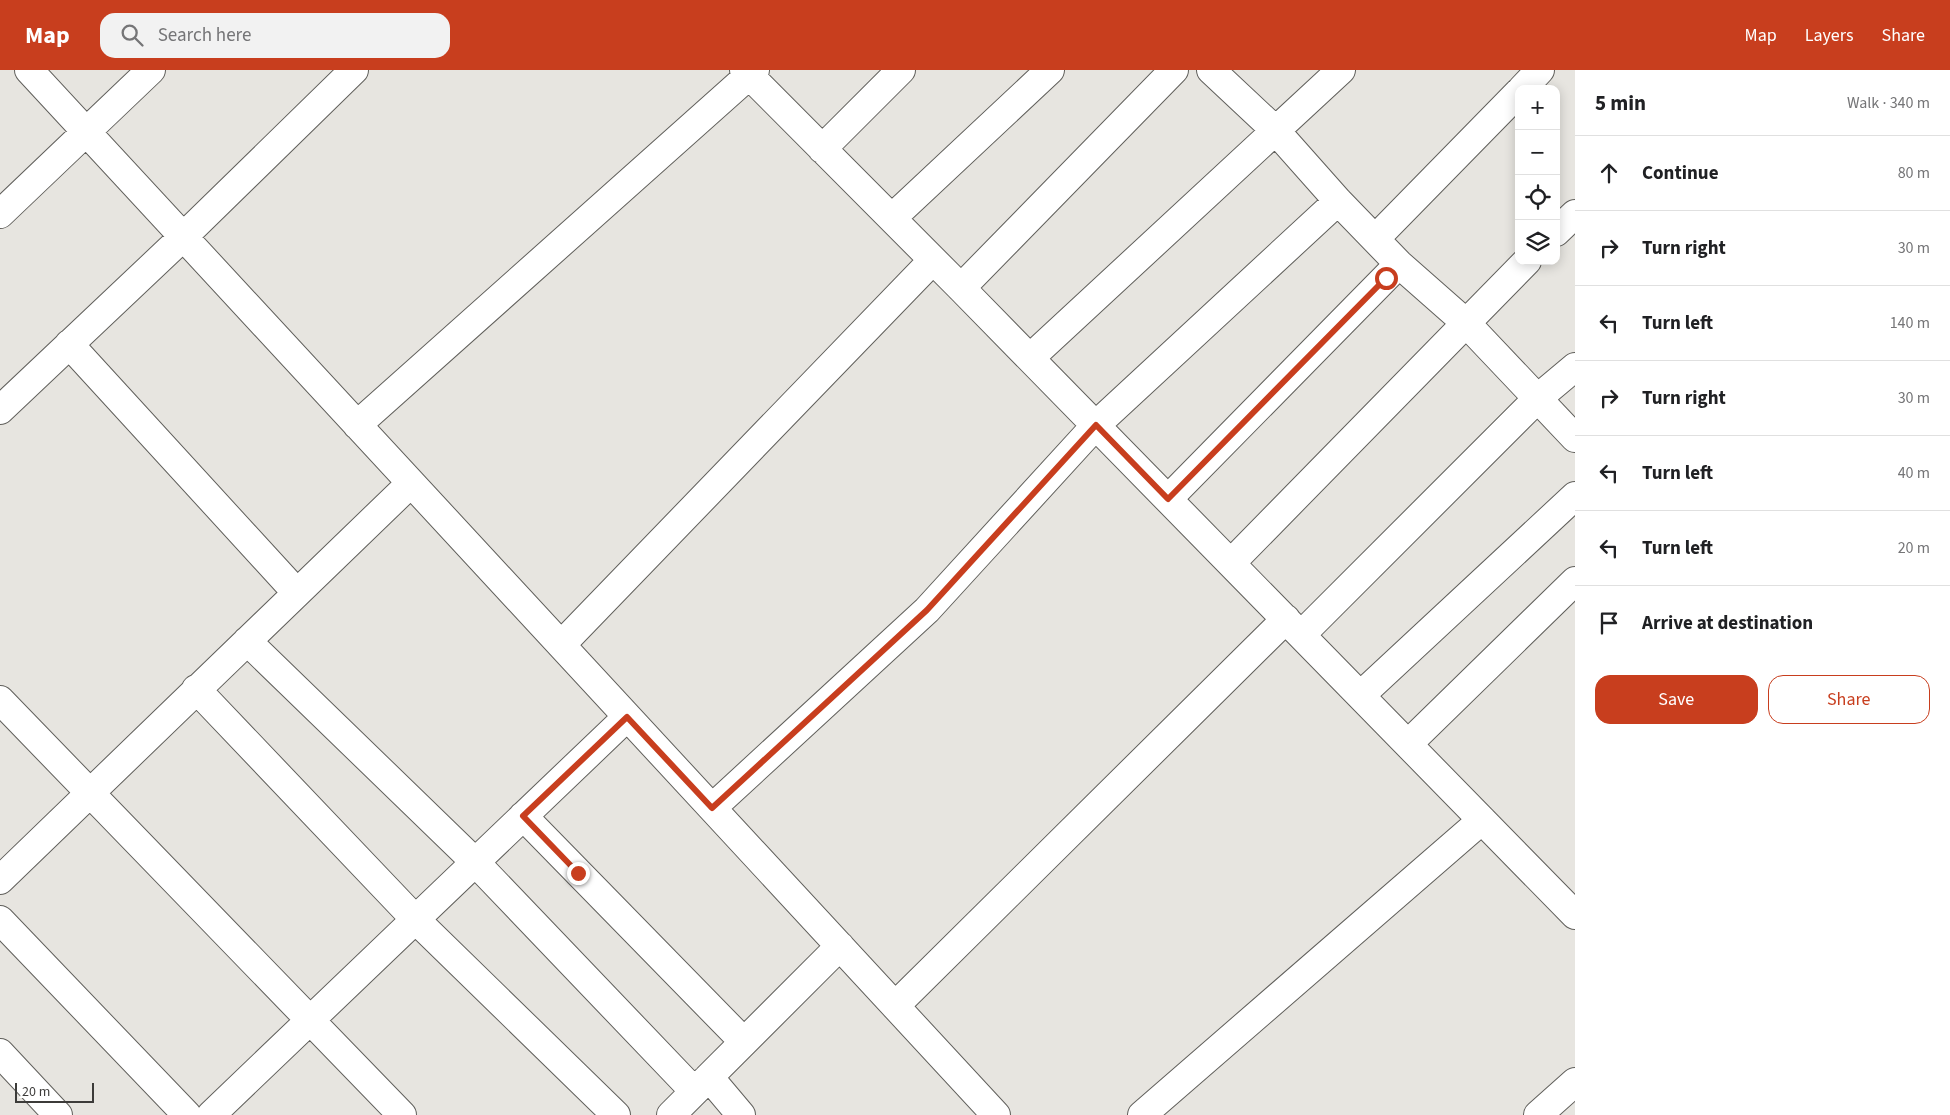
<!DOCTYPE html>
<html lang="en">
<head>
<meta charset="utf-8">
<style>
	:root { --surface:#fff; --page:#f2f2f2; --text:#202124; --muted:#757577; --line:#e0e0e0; --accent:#c83e1e }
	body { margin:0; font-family:"Source Sans 3",sans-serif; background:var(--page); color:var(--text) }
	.controls { position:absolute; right:15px; top:15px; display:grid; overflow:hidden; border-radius:10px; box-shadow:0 2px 12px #0003 }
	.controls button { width:45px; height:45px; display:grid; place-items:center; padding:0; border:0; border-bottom:1px solid var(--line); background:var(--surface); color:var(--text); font:25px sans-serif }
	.scale { position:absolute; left:15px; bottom:12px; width:79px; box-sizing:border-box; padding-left:5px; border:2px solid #3c3b39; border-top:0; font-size:14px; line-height:18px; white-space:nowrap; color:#3c3b39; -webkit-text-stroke:4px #fff; paint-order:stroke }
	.stop { position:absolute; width:15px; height:15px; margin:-11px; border:4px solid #c83e1e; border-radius:50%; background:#fff }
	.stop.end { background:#c83e1e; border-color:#fff; box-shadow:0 1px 5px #0008 }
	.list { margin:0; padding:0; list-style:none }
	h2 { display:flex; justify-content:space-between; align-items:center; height:65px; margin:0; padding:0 20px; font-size:21px }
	h2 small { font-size:16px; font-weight:400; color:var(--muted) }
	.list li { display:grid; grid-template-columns:32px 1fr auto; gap:15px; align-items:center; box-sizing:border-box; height:75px; padding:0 20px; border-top:1px solid var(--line) }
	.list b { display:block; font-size:19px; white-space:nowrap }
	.list em { font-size:16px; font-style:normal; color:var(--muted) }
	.actions { display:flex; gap:10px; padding:15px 20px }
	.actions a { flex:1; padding:11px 0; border:1px solid var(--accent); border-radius:15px; text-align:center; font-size:18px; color:var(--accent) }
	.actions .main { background:var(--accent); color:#fff }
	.icon { flex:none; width:28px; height:28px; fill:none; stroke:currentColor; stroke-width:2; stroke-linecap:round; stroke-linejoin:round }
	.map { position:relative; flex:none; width:1575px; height:1045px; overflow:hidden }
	header { display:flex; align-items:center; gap:30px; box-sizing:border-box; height:70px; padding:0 25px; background:var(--accent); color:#fff }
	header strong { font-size:24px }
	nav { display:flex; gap:28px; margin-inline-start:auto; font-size:18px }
	.search { width:350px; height:45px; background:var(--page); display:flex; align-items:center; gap:12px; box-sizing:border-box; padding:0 18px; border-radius:15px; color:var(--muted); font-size:19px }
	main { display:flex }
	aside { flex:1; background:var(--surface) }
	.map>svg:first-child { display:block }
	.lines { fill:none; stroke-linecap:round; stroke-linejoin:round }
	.minor-casing { stroke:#605f5b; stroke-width:30 }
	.minor { stroke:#fff; stroke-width:28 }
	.route { stroke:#c83e1e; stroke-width:6 }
</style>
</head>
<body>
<header>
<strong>Map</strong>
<div class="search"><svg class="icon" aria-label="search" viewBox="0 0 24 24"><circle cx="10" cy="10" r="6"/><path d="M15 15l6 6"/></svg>Search here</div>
<nav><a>Map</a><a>Layers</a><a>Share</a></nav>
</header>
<main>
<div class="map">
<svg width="1575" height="1045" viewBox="0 0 1575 1045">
	<rect width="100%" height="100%" fill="#e7e5e0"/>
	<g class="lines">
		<defs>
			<path id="minor" d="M 29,0 L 996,1045
				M 744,0 L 961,218 L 1575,845
				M 1211,0 L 1275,60 L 1338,131 L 1399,194 L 1466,253 L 1575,368
				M 1522,19 L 1540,0
				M 822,79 L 901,0
				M 0,144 L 151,0
				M 892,148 L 1050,0
				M 1556,162 L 1575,144
				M 1375,169 L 1519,22
				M 961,218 L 1174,0
				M 69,274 L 297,523
				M 1030,288 L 1341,0
				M 0,340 L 183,167 L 354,0
				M 357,355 L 755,0
				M 1168,429 L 1399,194
				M 1231,493 L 1527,191
				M 1301,565 L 1538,328 L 1575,297
				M 247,571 L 475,792 L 694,1021
				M 561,575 L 933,190
				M 196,619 L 415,849 L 616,1045
				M 1361,625 L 1575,426
				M 0,630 L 402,1045
				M 1408,674 L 1575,511
				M 712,738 L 927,540 L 1096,355 L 1338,131
				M 523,746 L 744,972
				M 0,810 L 411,413
				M 0,850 L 187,1045
				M 895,936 L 1286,549
				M 0,983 L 58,1045
				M 709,1007 L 741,1045
				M 211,1045 L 627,647
				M 671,1045 L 840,876
				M 1142,1045 L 1482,750
				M 1538,1045 L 1575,1012"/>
		</defs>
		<use href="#minor" class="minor-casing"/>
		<use href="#minor" class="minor"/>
	</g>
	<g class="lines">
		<path class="route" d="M 578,803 L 523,746 L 627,647 L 712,738 L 927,540 L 1096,355 L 1168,429 L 1386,208"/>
	</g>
</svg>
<div class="controls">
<button>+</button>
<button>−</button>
<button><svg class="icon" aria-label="locate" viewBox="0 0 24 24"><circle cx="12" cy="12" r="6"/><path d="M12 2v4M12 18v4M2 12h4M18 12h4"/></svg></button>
<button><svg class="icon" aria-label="layers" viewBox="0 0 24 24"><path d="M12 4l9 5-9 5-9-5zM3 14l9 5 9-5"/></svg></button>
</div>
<div class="scale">20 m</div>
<div class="stop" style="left:1386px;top:208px"></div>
<div class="stop end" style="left:578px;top:803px"></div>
</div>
<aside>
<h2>5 min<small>Walk · 340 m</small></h2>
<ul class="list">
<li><svg class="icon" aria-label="ahead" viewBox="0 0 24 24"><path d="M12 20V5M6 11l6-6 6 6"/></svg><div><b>Continue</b></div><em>80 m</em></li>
<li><svg class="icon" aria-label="right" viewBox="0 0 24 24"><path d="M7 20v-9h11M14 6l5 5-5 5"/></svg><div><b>Turn right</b></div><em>30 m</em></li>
<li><svg class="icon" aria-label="left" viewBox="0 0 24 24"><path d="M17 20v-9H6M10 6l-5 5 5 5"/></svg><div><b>Turn left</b></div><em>140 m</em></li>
<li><svg class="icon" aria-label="right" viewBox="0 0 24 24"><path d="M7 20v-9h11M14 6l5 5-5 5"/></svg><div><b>Turn right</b></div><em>30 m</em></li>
<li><svg class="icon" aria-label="left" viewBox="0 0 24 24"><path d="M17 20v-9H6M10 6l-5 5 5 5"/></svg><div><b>Turn left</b></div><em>40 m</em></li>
<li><svg class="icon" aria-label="left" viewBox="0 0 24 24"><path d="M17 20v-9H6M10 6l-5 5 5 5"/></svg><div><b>Turn left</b></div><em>20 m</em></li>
<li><svg class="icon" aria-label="arrive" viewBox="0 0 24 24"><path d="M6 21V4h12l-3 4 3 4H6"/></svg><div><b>Arrive at destination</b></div></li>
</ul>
<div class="actions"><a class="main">Save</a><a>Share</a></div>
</aside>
</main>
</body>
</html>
